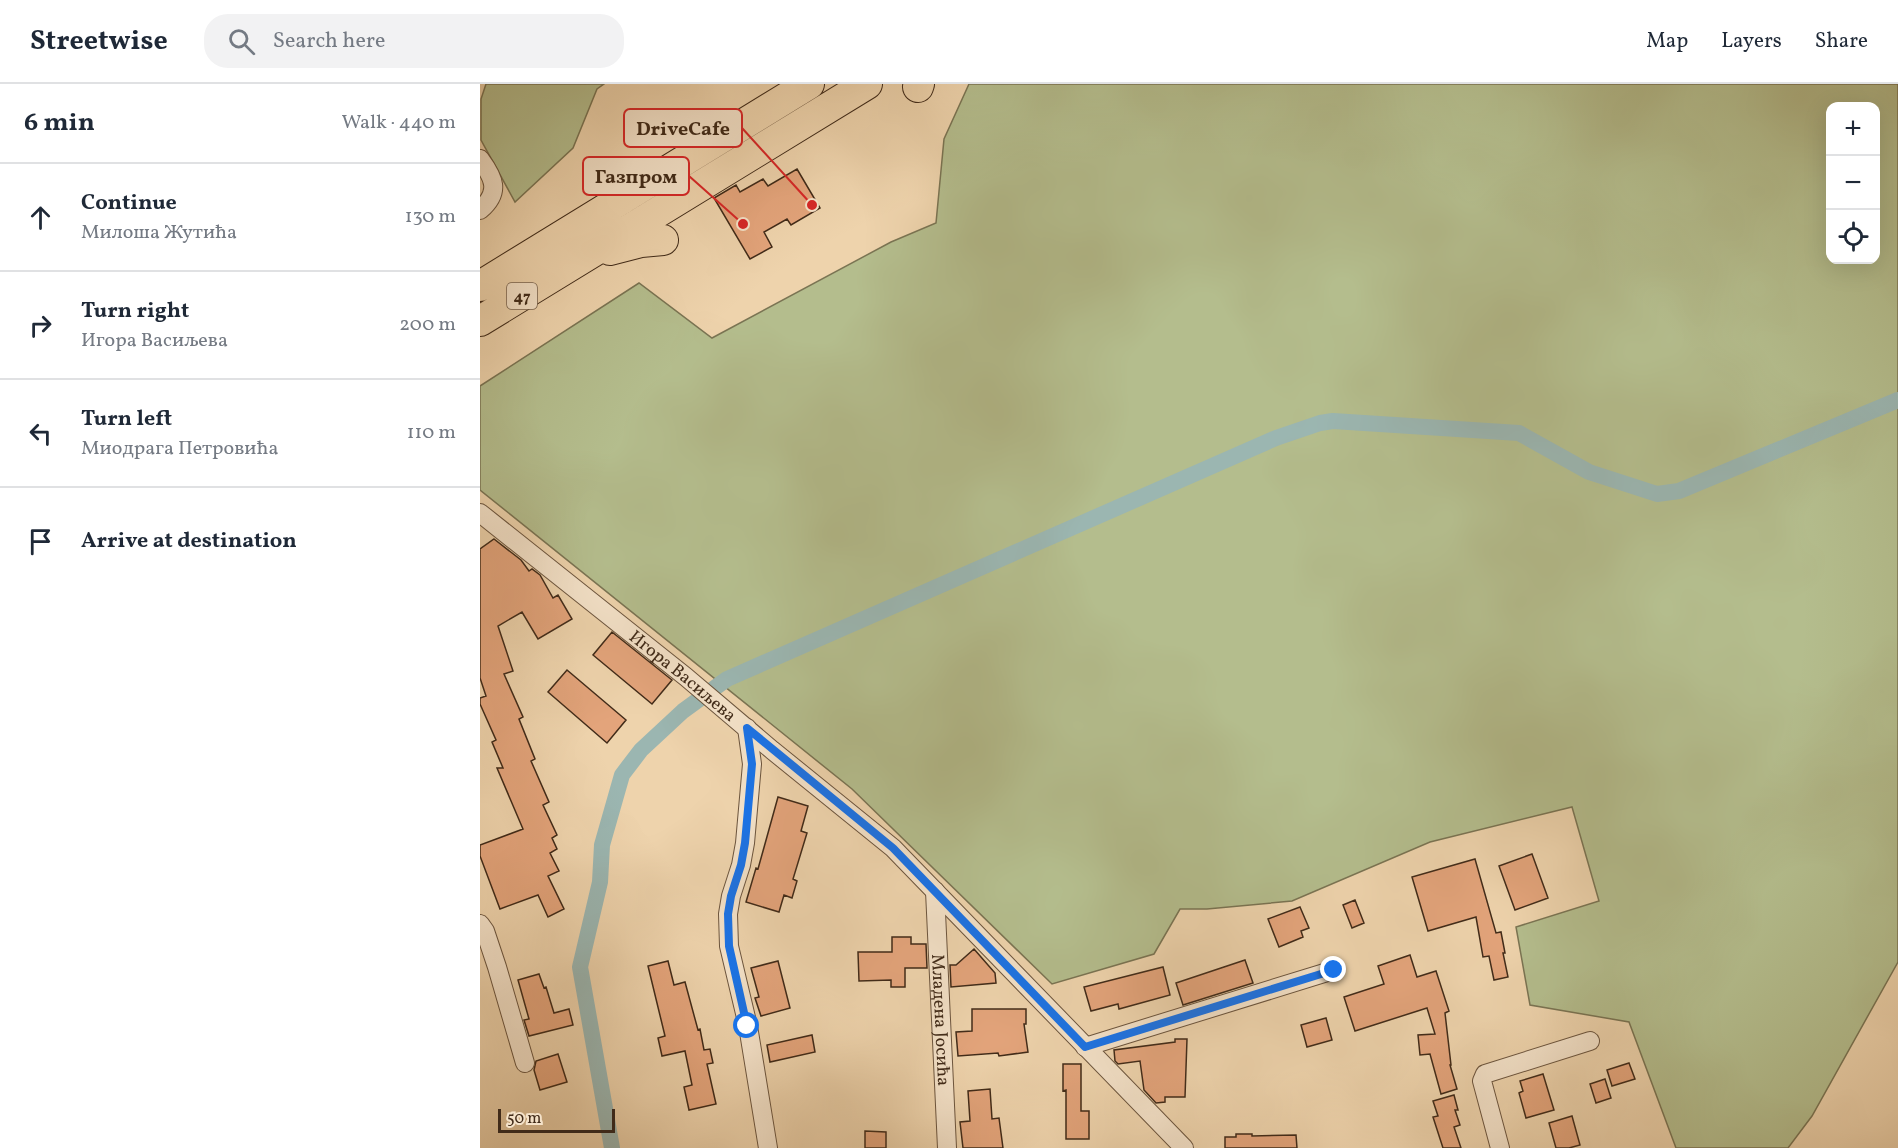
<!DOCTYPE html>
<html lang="en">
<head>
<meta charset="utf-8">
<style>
	:root { --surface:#fff; --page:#f2f2f3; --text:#1f2937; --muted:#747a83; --line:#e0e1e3 }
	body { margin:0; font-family:Vollkorn,serif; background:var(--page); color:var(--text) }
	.controls { position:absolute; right:18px; top:18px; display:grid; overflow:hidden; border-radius:12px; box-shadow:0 6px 24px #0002 }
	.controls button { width:54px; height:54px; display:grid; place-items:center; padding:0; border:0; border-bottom:2px solid var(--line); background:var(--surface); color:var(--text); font:30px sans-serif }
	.scale { position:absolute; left:18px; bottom:15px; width:117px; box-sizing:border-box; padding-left:6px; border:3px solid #412b19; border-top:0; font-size:16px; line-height:21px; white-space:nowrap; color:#412b19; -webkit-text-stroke:4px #f4e2c9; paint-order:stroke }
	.stop { position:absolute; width:18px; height:18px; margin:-14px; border:4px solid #1a73e8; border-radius:50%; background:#fff }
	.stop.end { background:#1a73e8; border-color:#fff; box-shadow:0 2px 6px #0008 }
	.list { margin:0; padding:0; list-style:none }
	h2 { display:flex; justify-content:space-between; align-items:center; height:78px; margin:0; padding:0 24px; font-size:26px }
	h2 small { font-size:20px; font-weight:400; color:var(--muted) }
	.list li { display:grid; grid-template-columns:39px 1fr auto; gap:18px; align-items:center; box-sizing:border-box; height:108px; padding:0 24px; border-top:2px solid var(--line) }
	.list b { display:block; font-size:22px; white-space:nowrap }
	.list p { margin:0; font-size:20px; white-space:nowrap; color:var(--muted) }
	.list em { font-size:20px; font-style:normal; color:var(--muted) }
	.icon { flex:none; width:33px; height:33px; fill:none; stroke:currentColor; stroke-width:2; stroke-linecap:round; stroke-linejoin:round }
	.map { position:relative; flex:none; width:1418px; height:1064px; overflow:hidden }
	header { display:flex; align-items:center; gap:36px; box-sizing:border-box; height:84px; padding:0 30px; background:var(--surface); border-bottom:2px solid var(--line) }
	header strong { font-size:28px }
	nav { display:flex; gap:33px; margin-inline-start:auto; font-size:21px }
	.search { width:420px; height:54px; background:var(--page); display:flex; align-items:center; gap:15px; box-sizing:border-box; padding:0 21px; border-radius:24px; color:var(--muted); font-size:22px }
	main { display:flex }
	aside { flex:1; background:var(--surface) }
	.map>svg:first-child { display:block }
	.green { fill:#b4bd8d; stroke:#7a7453; stroke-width:1.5; fill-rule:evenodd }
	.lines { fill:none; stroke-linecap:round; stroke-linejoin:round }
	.canal { stroke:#9bb6b1; stroke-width:16 }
	.building { fill:#e3a47b; stroke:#412b19; stroke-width:1.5 }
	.minor-casing { stroke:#6c553e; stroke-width:20 }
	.primary-casing { stroke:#412b19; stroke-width:32 }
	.minor { stroke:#f4e2c9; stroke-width:18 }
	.primary { stroke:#eed3ac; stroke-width:30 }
	.route { stroke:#1a73e8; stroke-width:8 }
	.labels { text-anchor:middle; stroke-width:4.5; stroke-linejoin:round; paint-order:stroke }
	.shield { fill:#f4e2c9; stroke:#77624e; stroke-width:1.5 }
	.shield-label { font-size:16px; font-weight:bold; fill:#412b19 }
	.street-label { font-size:18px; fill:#412b19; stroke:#f4e2c9 }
	.leader { fill:none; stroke:#d62828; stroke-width:2 }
	.callout-dot { fill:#d62828; stroke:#f4e2c9; stroke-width:2 }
	.callout { fill:#f4e2c9; stroke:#d62828; stroke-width:2 }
	.callout-label { font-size:20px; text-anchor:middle; font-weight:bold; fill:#412b19 }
</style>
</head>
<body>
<header>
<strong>Streetwise</strong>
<div class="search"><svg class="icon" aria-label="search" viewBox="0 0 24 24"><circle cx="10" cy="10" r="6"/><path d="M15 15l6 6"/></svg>Search here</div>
<nav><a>Map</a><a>Layers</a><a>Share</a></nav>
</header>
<main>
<aside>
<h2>6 min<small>Walk · 440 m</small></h2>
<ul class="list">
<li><svg class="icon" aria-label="ahead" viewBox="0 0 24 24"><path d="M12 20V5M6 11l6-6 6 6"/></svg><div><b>Continue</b><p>Милоша Жутића</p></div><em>130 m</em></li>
<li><svg class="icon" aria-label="right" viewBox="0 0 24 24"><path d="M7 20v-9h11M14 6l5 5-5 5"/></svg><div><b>Turn right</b><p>Игора Васиљева</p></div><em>200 m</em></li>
<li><svg class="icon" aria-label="left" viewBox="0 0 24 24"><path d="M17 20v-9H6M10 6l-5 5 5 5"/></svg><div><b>Turn left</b><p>Миодрага Петровића</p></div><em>110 m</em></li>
<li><svg class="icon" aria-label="arrive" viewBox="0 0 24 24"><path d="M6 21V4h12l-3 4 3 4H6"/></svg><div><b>Arrive at destination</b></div></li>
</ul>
</aside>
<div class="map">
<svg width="1418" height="1064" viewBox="0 0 1418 1064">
	<rect width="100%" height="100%" fill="#eed3ac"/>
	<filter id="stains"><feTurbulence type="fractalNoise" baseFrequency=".00333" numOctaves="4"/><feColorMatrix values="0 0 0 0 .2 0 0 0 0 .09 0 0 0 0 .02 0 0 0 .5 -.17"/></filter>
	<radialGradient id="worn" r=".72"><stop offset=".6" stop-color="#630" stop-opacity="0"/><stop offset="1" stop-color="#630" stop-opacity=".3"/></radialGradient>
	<path class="green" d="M 6,0 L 124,0 L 117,5 L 93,64 L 35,118 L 1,56 L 1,15 Z
		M 489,0 L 1418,0 L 1418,878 L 1332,1032 L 1308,1064 L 1196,1064 L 1149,938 L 1050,921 L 1036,843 L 1119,817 L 1092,723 L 950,758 L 812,817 L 727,825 L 700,825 L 674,870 L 572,900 L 372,705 L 0,406 L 0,302 L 159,199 L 232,254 L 411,158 L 456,139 L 464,55 ZM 1396,22 L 1396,176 L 1350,176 L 1350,22 Z"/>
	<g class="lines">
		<path class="canal" d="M 132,1064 L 100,883 L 120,798 L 122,761 L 142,691 L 161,666 L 203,627 L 247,595 L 796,354 L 840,339 L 853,337 L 1039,349 L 1109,388 L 1177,410 L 1199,407 L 1418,316"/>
	</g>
	<path class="building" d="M 317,85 L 340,124 L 311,141 L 307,135 L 284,148 L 292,163 L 270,175 L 234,114 L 256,101 L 260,108 L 283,95 L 288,102 Z
		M 14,455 L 41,476 L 49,487 L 52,485 L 60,491 L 73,514 L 78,511 L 92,535 L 58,555 L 42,528 L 18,542 L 33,587 L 24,590 L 43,633 L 39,635 L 55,675 L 51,677 L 69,718 L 63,721 L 77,751 L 72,754 L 77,765 L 70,769 L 79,787 L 68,792 L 84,825 L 68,833 L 58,811 L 20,825 L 0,772 L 0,761 L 43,745 L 17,684 L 23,684 L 12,658 L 16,656 L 0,620 L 0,614 L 6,612 L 0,594 L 0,465 Z
		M 132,548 L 192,596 L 172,620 L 113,571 Z
		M 87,586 L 146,636 L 127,659 L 68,608 Z
		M 298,713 L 328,722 L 321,747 L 327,749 L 313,795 L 317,797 L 312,814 L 304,811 L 299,828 L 266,818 L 276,784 L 278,785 Z
		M 1052,770 L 1068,814 L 1035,826 L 1019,782 Z
		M 995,775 L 1016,849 L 1021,848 L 1025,869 L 1023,869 L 1028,893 L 1014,896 L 1009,872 L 1003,873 L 996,833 L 948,847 L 932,793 Z
		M 875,816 L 884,839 L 872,844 L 863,821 Z
		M 820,823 L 829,844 L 821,847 L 823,853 L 799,863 L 788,835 Z
		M 412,853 L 431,853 L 431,860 L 446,860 L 447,884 L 425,884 L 425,903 L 411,903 L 411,896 L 379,897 L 378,868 L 412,868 Z
		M 494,865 L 515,889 L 516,899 L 471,903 L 470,881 L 476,881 Z
		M 930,871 L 937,893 L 956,887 L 969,927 L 965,929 L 971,981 L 970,981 L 977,1005 L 961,1010 L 950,970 L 940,971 L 938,951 L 955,950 L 947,924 L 875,947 L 864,913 L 904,900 L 898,882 Z
		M 765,876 L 773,899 L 703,921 L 696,899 Z
		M 188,877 L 194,901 L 205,898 L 218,946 L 220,945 L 224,966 L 230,965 L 233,979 L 227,980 L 236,1020 L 209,1026 L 204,1003 L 212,1001 L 205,967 L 182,972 L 178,954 L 185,952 L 168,882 Z
		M 298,877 L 310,924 L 281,932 L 275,914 L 279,913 L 271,884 Z
		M 683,883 L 690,911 L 639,925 L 638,920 L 611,927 L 604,903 Z
		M 59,890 L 64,904 L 66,903 L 74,929 L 89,925 L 93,941 L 49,952 L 44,936 L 49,935 L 38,896 Z
		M 492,925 L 546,925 L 546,940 L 544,940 L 548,968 L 519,972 L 518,969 L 478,972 L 476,948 L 492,947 Z
		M 846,934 L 852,956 L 827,963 L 821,941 Z
		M 332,951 L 335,968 L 290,978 L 287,961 Z
		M 695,955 L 707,955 L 705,1013 L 685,1013 L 685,1018 L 676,1019 L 664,1006 L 660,977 L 638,980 L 635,977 L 634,966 L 695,958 Z
		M 78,970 L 87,998 L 60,1006 L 54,986 L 56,977 Z
		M 1149,979 L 1155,995 L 1132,1002 L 1127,986 Z
		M 583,980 L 601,980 L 601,1027 L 609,1027 L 609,1055 L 586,1055 L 586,1006 L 583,1007 Z
		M 1063,990 L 1074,1026 L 1046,1034 L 1039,1009 L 1043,1007 L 1040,997 Z
		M 1125,995 L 1131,1014 L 1116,1019 L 1110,1000 Z
		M 510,1005 L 512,1035 L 519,1034 L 523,1064 L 483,1064 L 480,1038 L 490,1037 L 488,1007 Z
		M 974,1011 L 978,1026 L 975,1026 L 980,1041 L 974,1043 L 981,1064 L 963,1064 L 953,1033 L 958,1032 L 953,1017 Z
		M 1092,1032 L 1100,1061 L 1089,1064 L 1076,1064 L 1069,1039 Z
		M 385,1047 L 406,1048 L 406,1064 L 385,1064 Z
		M 756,1050 L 772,1050 L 772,1052 L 816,1051 L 817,1064 L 745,1064 L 745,1053 L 756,1053 Z"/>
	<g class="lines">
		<defs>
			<g id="minor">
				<path d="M 0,75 C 14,94 21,108 0,126"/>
				<path id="s1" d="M 0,429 L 206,593 L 292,666 L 413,764 L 704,1064"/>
				<path d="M 267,644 L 272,680 L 265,759 L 261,781 L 251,812 L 248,830 L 249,862 L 268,942 L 288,1064"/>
				<path id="s2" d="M 455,807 L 467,1064"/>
				<path d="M 0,840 L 5,847 L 17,883 L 45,979"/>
				<path d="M 605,963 L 854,886"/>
				<path d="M 1020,1064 L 1002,997 L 1005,990 L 1110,957"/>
			</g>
			<path id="primary" d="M 438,3 L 439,0
				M 130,166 L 161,158 L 183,156
				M 0,202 L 329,0
				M 0,237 L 387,0"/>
		</defs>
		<use href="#minor" class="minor-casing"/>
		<use href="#primary" class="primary-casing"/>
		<use href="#minor" class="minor"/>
		<use href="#primary" class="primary"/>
	</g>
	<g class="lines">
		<path class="route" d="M 267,942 L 249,862 L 248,830 L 251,812 L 261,781 L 265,759 L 272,680 L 267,644 L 413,764 L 605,963 L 854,886"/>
	</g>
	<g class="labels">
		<rect class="shield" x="27" y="199" width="30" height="26" rx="4.5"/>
		<g class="shield-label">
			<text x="42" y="218">47</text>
		</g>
		<g class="street-label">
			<text dy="6" stroke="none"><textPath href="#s1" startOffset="260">Игора Васиљева</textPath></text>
			<text dy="6" stroke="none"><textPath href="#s2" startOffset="129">Младена Јосића</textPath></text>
		</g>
	</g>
	<path class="leader" d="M332 121L262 44M263 140L209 92"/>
	<g class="callout-dot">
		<circle cx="332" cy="121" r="6"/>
		<circle cx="263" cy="140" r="6"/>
	</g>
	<g class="callout">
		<rect x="144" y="25" width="118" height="38" rx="6"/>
		<rect x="103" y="73" width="106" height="38" rx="6"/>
	</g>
	<g class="callout-label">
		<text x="203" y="51">DriveCafe</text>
		<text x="156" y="99">Газпром</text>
	</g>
	<rect width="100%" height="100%" filter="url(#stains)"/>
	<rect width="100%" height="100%" fill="url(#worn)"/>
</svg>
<div class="controls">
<button>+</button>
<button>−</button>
<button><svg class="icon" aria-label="locate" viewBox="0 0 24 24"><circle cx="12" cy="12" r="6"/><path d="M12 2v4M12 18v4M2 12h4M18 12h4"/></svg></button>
</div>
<div class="scale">50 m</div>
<div class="stop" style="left:267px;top:942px"></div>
<div class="stop end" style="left:854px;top:886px"></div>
</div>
</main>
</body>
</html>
